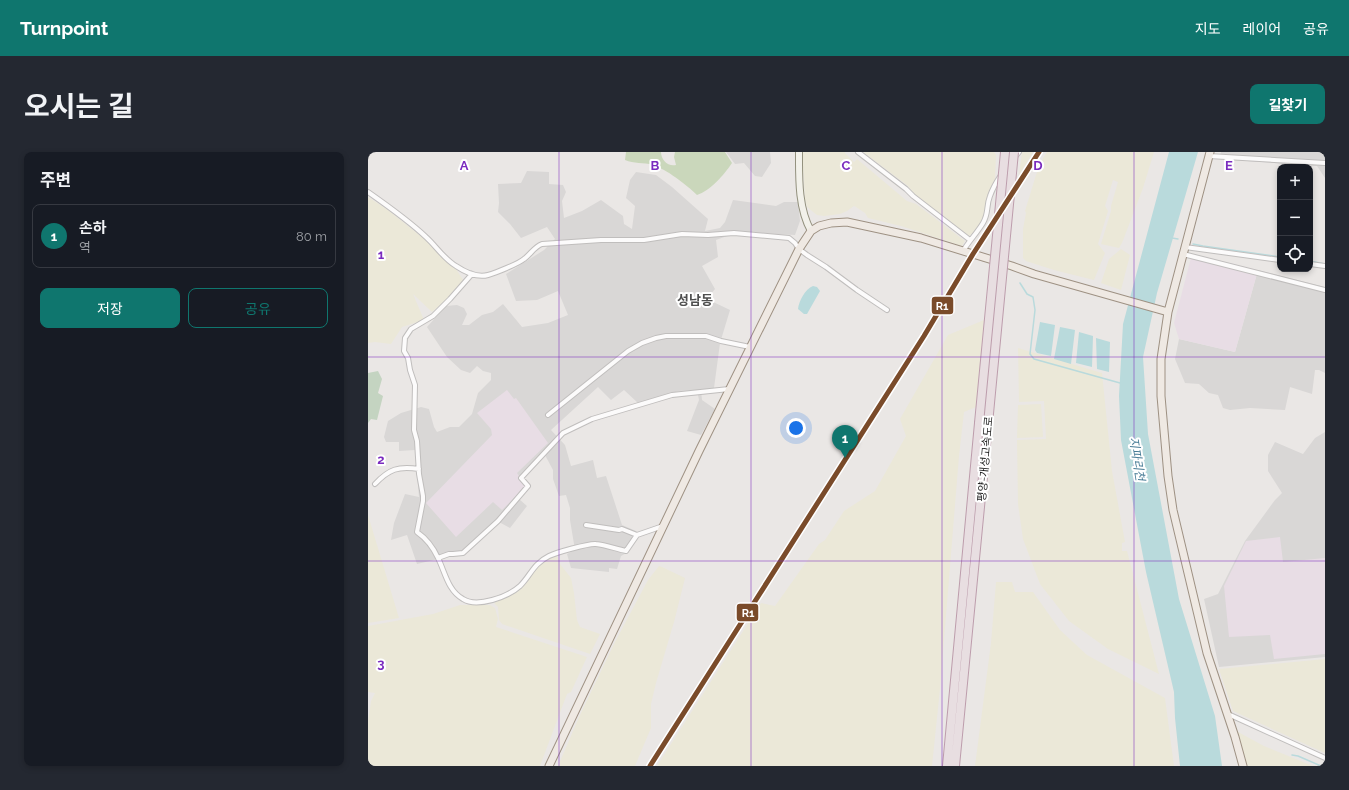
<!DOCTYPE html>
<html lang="ko">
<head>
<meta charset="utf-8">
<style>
	:root { --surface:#171b24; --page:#242831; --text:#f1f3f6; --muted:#9ea1a6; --line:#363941; --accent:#0f766e }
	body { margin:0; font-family:Raleway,"Noto Sans KR",sans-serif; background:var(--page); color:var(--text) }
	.controls { position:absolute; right:12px; top:12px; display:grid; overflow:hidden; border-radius:8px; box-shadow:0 2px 6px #0003 }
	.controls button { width:36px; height:36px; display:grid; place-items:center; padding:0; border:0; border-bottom:1px solid var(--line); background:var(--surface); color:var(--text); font:20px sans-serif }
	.you { position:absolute; left:428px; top:276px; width:14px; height:14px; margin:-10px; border:3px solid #fff; border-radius:50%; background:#1a73e8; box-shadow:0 0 0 6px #1a73e833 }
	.badge { display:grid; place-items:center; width:26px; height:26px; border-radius:50%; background:var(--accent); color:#fff; font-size:13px; font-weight:700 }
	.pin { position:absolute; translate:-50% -33px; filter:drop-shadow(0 1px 2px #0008) }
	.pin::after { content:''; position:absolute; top:21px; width:14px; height:12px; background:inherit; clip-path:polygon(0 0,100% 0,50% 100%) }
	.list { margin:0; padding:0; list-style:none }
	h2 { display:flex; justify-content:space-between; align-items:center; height:52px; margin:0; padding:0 16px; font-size:17px }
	h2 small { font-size:13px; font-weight:400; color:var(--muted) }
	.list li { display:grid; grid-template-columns:26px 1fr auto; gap:12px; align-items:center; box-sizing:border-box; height:64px; margin:0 8px 8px; padding:0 8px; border:1px solid var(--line); border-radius:8px }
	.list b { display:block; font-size:15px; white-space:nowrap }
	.list p { margin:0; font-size:13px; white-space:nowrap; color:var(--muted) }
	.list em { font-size:13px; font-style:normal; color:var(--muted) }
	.actions { display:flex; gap:8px; padding:12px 16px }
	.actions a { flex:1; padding:9px 0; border:1px solid var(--accent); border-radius:8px; text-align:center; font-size:14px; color:var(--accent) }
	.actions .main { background:var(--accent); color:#fff }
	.icon { flex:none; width:22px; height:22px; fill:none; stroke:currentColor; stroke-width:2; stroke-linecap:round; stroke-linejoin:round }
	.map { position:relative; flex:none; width:957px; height:614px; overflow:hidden; border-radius:8px }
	header { display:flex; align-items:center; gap:24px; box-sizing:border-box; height:56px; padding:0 20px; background:var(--accent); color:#fff }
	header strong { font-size:19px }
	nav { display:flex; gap:22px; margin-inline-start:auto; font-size:14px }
	.intro { display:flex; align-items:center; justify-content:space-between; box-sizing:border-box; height:96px; padding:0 24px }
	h1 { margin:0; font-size:28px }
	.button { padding:10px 18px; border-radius:8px; background:var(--accent); color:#fff; font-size:14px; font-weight:700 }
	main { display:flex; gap:24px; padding:0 24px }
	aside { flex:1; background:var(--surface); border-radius:8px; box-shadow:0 2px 6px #0003 }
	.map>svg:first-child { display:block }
	.residential { fill:#d9d7d6 }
	.industrial { fill:#e8dde5 }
	.farmland { fill:#ebe8d8 }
	.forest { fill:#cad7bb }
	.cemetery { fill:#c4d4c1 }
	.water { fill:#b9dadc }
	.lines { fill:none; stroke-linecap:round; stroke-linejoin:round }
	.stream { stroke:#b9dadc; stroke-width:1.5 }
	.street-casing { stroke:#c0bebd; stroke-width:6 }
	.secondary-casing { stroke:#93917e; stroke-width:8 }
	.primary-casing { stroke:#9e9183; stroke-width:9 }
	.highway-casing { stroke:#bd9dac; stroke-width:10 }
	.street { stroke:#fcfbfb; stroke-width:4 }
	.secondary { stroke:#f2f1ea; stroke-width:6 }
	.primary { stroke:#efe9e3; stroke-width:7 }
	.highway { stroke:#e8dee1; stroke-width:8 }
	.highway-bridge-casing { stroke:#bd9dac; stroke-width:10; stroke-linecap:butt }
	.highway-bridge { stroke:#e8dee1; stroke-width:8 }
	.rail-1-casing { stroke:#fff; stroke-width:8 }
	.rail-1 { stroke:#7a4b2a; stroke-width:5 }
	.grid { fill:none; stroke:#7b2cbf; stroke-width:1; stroke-opacity:0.55 }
	.labels { text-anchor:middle; stroke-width:4; stroke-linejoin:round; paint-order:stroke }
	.street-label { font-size:11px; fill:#1c1c1c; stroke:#fff }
	.water-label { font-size:12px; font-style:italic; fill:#487c96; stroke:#fff }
	.quarter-label { font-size:13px; font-weight:bold; fill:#4f4f4f; stroke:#fff }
	.grid-label { font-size:13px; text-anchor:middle; font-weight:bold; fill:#7b2cbf; stroke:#fff; stroke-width:4; stroke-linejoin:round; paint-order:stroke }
	.line-badge { stroke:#fff; stroke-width:1.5 }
	.badge-label { font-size:11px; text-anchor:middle; font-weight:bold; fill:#fff }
</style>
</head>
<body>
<header>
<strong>Turnpoint</strong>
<nav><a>지도</a><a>레이어</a><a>공유</a></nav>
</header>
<div class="intro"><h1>오시는 길</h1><a class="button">길찾기</a></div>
<main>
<aside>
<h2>주변<small></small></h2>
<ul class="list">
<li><span class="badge">1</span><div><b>손하</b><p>역</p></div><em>80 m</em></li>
</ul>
<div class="actions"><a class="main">저장</a><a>공유</a></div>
</aside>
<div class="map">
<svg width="957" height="614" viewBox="0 0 957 614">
	<rect width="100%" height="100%" fill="#eae7e5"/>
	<path class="residential" d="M 358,0 L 402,0 L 403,11 L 394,25 L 387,24 L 376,11 L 367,12 Z
		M 853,0 L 957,0 L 957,26 L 949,14 L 851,7 Z
		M 159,19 L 181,20 L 181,32 L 195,33 L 198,40 L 194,49 L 196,66 L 214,59 L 233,48 L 255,64 L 256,72 L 264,77 L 267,54 L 258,46 L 262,28 L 268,20 L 288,23 L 304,35 L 340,67 L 337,79 L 352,76 L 357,70 L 365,48 L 408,54 L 416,50 L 430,50 L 432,69 L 427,83 L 370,80 L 348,88 L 350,105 L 334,114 L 347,137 L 339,147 L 362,158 L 352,191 L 346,236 L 333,238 L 334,248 L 347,257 L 333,283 L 319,279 L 331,248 L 329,238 L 311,239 L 270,251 L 256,238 L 243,248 L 230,235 L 183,278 L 197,293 L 203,314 L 225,308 L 229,326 L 238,324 L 254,373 L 268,379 L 271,385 L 260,400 L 253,404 L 249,417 L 241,416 L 241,420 L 203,416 L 199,402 L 207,398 L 202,368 L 202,356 L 198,343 L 191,344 L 185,327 L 185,318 L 177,303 L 155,327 L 151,347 L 159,354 L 142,376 L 131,370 L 91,402 L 49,412 L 39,383 L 23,388 L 26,371 L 37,342 L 51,345 L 47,298 L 31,299 L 31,290 L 18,290 L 16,285 L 20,269 L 33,261 L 53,255 L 61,257 L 66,275 L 69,280 L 82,275 L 91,275 L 104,262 L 110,241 L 123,228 L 123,221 L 115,219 L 109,214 L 102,221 L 93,218 L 79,205 L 59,175 L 78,154 L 89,153 L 96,156 L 99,162 L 94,173 L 101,173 L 114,163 L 125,160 L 135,152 L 154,175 L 180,171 L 200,163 L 190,139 L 169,148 L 148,149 L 138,122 L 176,98 L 187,87 L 179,75 L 153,86 L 142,72 L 130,60 L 131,51 L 130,32 L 153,31 Z
		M 890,118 L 957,135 L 957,221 L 951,218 L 947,218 L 944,242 L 922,235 L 917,258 L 882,256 L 862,258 L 855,256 L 850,243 L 841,241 L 831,232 L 817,231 L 807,207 L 811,187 L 867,200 Z
		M 957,280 L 957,505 L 851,515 L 836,447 L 850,442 L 877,389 L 907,348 L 914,341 L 900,319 L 900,303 L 907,290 L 935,302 L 947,286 Z"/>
	<path class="industrial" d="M 824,102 L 890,118 L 867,200 L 811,187 L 806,171 Z
		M 139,238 L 146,247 L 148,246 L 180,291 L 149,321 L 158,334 L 134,358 L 125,350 L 88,385 L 58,351 L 124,283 L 123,277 L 109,261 Z
		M 912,385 L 915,410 L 957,406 L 957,502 L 906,507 L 902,483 L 861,485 L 856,434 L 878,389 Z"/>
	<path class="farmland" d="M 434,0 L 477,0 L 477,1 L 486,10 L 489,7 L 539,49 L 548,52 L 597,89 L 594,94 L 533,74 L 500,66 L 497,61 L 488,55 L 486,54 L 479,59 L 472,62 L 456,64 L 449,63 L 439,55 L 437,47 Z
		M 495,0 L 626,0 L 628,3 L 627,27 L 619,45 L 616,66 L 606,80 L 601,84 L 546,42 L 540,34 Z
		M 654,0 L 665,0 L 651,23 Z
		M 679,0 L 786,0 L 775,36 L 754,91 L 751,96 L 733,92 L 743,59 L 743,54 L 750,30 L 745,28 L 737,54 L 740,59 L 730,92 L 737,101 L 726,128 L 686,118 L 658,109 L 655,106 L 655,77 L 658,61 L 657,59 L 668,23 L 674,8 Z
		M 0,45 L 20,58 L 65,94 L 73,105 L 88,117 L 95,128 L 81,145 L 64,160 L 45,142 L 56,168 L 34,175 L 23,192 L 7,190 L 0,191 Z
		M 753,97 L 762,103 L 753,138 L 733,131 L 741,107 Z
		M 616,168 L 608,255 L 596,260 L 591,304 L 572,537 L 564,614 L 289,614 L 393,451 L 407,454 L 451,392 L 457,388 L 476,359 L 507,339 L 538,284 L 532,267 L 580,183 Z
		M 650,196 L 734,221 L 744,319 L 757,390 L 754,391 L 754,399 L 759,399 L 791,522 L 740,497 L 701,469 L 672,432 L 655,387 L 650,352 L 649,288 L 678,287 L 676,249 L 651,250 Z
		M 673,252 L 675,285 L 649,286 L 650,253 Z
		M 0,363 L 31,466 L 0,471 Z
		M 187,404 L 190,405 L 192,412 L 203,426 L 206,441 L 209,468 L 212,475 L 232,482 L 222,502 L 134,472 L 131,468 L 130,455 L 126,451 L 149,440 L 157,433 L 170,414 L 181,406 Z
		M 291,414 L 294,415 L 317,426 L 306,470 L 288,531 L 283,552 L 283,576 L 267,614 L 190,614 L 212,563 L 247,490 L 280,428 Z
		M 628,430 L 644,430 L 647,440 L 665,440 L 692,478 L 719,503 L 797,546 L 806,614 L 607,614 L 623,491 Z
		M 92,453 L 122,453 L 127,456 L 130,467 L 128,475 L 219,505 L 203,540 L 199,542 L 172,614 L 0,614 L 0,569 L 3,549 L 7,541 L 0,540 L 0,474 L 65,462 Z
		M 957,507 L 957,601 L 865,559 L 851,517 Z
		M 870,580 L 896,594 L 945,614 L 877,614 L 869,581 Z"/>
	<path class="forest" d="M 258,0 L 293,0 C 293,8 300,15 308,13 L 306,5 L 307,0 L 357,0 L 364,11 C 356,23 342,39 329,43 C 319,33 298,17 285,13 C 275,10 266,12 257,8 Z"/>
	<path class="cemetery" d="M 10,219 L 14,227 L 10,241 L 15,244 L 9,268 L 3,267 L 0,271 L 0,221 Z"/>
	<path class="water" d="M 801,0 L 830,0 L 789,141 L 775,205 L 780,282 L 811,447 L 847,564 L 854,614 L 812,614 L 807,566 L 806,540 L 778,420 L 753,288 L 751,244 L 755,172 Z
		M 445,134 L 449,135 L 452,139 L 439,162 L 436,162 L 430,157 C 431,149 437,137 445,134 Z
		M 672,170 L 687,173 L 683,204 L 669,201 L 667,198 Z
		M 692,175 L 707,178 L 703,212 L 686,207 Z
		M 711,180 L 725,184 L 724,215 L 708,211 Z
		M 728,186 L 742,190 L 741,220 L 729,217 Z"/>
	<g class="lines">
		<path class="stream" d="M 804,86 L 810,87
			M 825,92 L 835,94 L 912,105
			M 942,109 L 957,112
			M 652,131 L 659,142 L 665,145 L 667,158 L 662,202 L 666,207 L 752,231
			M 924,603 L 930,604 L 953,614"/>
		<defs>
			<path id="street" d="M 490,0 L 538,37 L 545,44 L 602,88
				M 841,4 L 957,11
				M 0,40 C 20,54 40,68 58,85 C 68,94 76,107 88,114 C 97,120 109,126 120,123 C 127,121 150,112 156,107 C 163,102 166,95 174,92 L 233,88 L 276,88 L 314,82 L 340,83 L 366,81 L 421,86 L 427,91 L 431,97 L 439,103 L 458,115 L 489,138 L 519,158
				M 817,95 L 912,108
				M 595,99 C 601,89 609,81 615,71 C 621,61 618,54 622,44 C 628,27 640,14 651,0
				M 815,102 L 957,138
				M 942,112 L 957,114
				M 104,122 L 82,147 L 65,164 L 43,177 L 37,186 L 36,199 L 40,206 L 42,218 L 47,233 L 46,278 L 49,289 L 51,322 L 55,344 L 55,349 L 49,380 C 59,387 65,395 70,406 C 77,420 80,439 95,447 C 109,456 140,445 152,434 C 163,423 165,412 181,404 C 187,401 221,391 228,392 C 238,393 248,397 258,399 L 269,383
				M 180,263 L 260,199 L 274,191 L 288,186 L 298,184 L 338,184 L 353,189 L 382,195
				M 7,332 C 21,317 30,314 51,317
				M 218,373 L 251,378 L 254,377 L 269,383 L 295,374
				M 70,406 L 81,402 L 85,402 L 95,401 L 130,369 L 160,334 L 153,326 L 195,281 L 224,267 L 304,243 L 361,237
				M 860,562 L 957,606"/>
			<path id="secondary" d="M 431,0 C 431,25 430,56 443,79"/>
			<path id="primary" d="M 842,0 L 800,160 L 793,207 L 793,244 L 800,324 L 805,358 L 839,501 L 867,585 L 875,614
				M 181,614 L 331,299 L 431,97 L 443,79 L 451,74 L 463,71 L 479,70 L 553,86 L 644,114 L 666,122 L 800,160"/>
			<path id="highway" d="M 579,614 L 611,271
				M 587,614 L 620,272"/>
		</defs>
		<use href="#street" class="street-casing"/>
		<use href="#secondary" class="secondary-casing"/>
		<use href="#primary" class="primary-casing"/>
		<use href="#highway" class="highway-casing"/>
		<use href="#street" class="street"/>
		<use href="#secondary" class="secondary"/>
		<use href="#primary" class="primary"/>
		<use href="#highway" class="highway"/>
		<defs>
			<path id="highway-bridge" d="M 611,271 L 637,0
				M 620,272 L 646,0"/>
		</defs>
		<use href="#highway-bridge" class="highway-bridge-casing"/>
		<use href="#highway-bridge" class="highway-bridge"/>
		<defs>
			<path id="rail-1" d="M 282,614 L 556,184 L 605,102 L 671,0"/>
		</defs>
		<use href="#rail-1" class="rail-1-casing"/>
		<use href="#rail-1" class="rail-1"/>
	</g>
	<path class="grid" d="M 191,0 L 191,614M 383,0 L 383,614M 574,0 L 574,614M 766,0 L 766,614M 0,205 L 957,205M 0,409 L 957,409"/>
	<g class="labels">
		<g class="street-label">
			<text transform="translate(617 307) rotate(-85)" y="4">평양-개성고속도로</text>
		</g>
		<g class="water-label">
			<text transform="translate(769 307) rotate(81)" y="4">지파리천</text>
		</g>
		<g class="quarter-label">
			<text x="327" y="153">성남동</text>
		</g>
	</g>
	<g class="grid-label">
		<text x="96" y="18">A</text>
		<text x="287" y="18">B</text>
		<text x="478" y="18">C</text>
		<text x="670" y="18">D</text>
		<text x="861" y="18">E</text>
		<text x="13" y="107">1</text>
		<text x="13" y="312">2</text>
		<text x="13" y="516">3</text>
	</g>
	<g class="line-badge">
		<rect x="563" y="144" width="23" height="19" rx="4" fill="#7a4b2a"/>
		<rect x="368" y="451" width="23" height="19" rx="4" fill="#7a4b2a"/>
	</g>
	<g class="badge-label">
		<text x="574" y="158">R1</text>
		<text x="380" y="465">R1</text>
	</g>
</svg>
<div class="controls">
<button>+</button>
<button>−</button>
<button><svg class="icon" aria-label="locate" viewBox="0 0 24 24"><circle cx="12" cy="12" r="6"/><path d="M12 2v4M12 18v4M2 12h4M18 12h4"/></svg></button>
</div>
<div class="you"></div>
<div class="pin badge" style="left:477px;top:306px">1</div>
</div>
</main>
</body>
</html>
